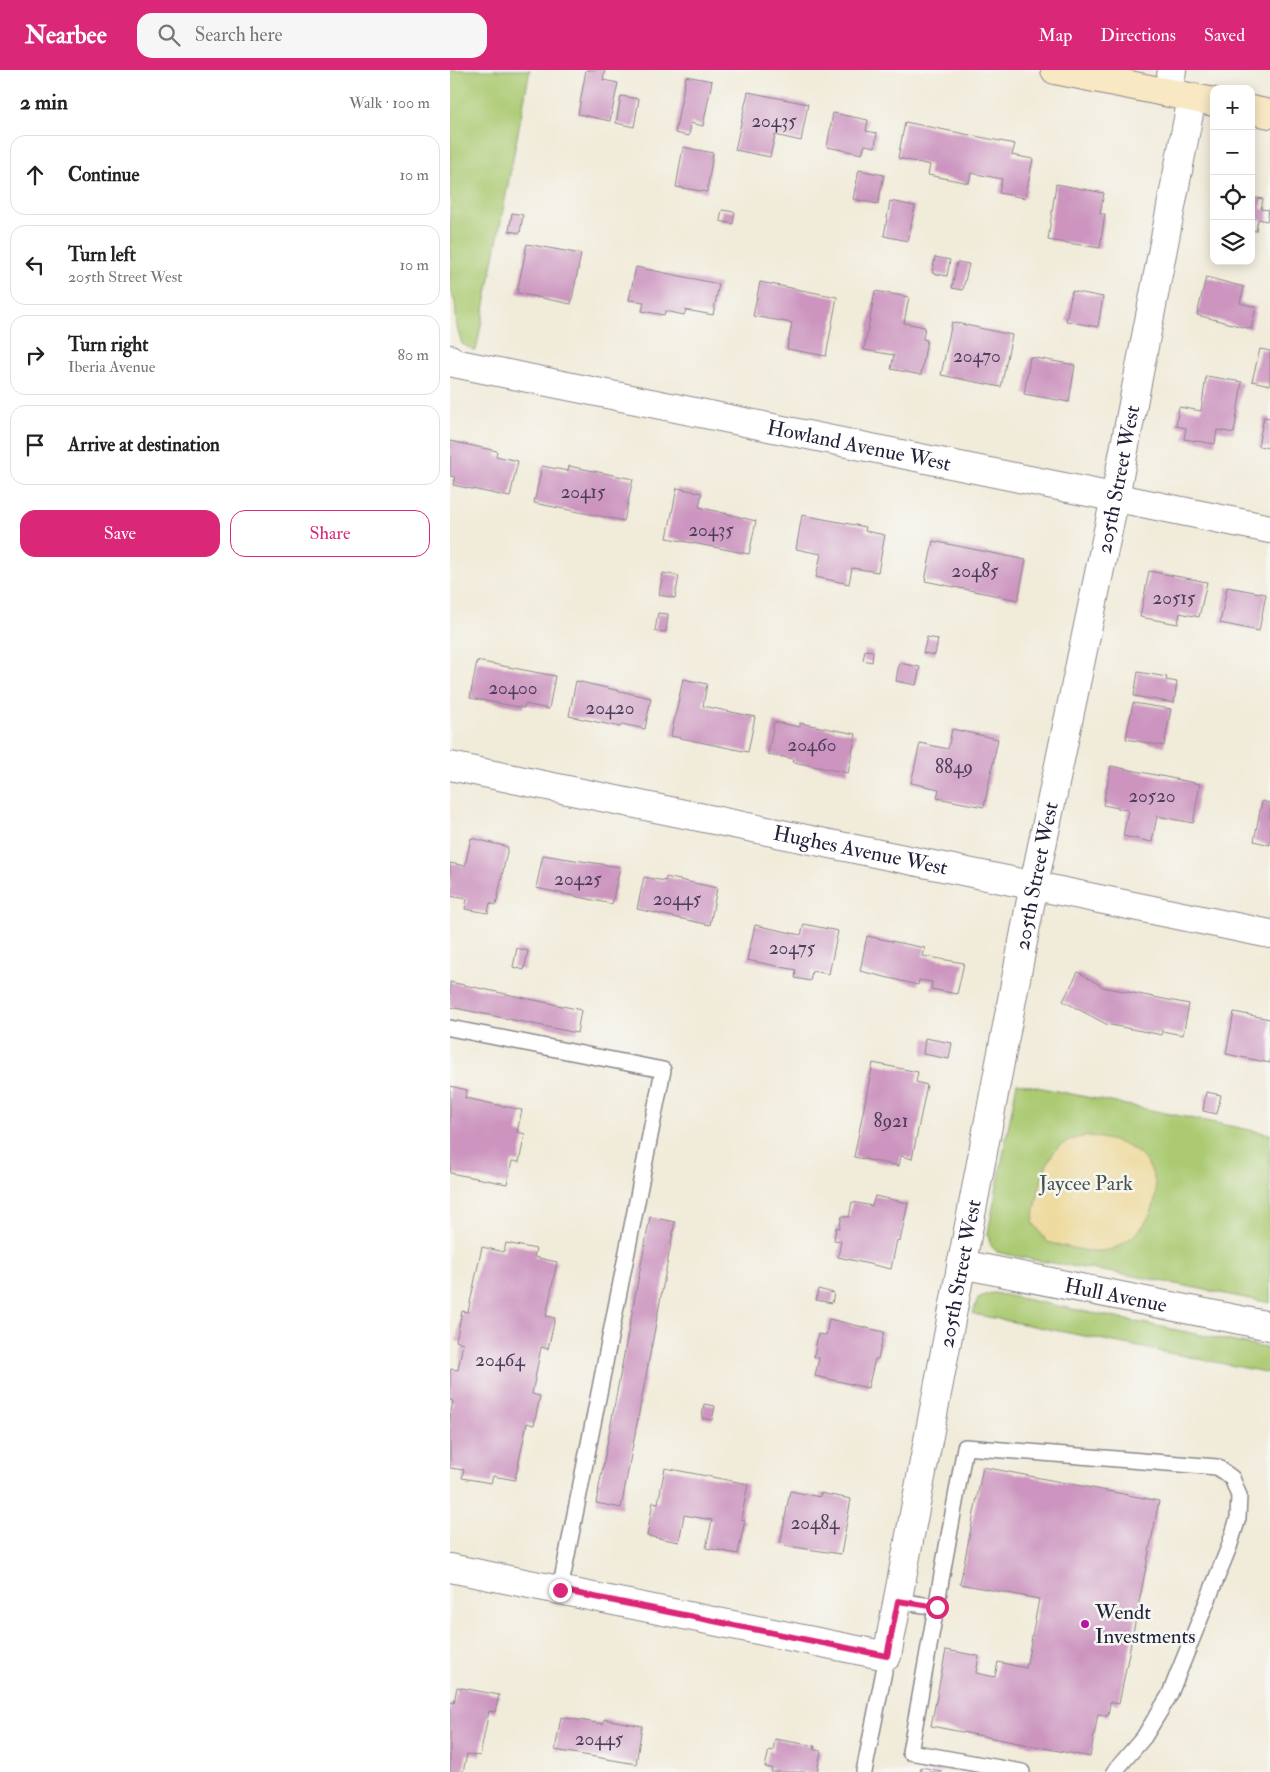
<!DOCTYPE html>
<html lang="en">
<head>
<meta charset="utf-8">
<style>
	:root { --surface:#fff; --page:#f6f6f6; --text:#222; --muted:#767676; --line:#e0e0e0; --accent:#db2777 }
	body { margin:0; font-family:"IM FELL Double Pica",serif; background:var(--page); color:var(--text) }
	.controls { position:absolute; right:15px; top:15px; display:grid; overflow:hidden; border-radius:10px; box-shadow:0 2px 12px #0003 }
	.controls button { width:45px; height:45px; display:grid; place-items:center; padding:0; border:0; border-bottom:1px solid var(--line); background:var(--surface); color:var(--text); font:25px sans-serif }
	.stop { position:absolute; width:15px; height:15px; margin:-11px; border:4px solid #db2777; border-radius:50%; background:#fff }
	.stop.end { background:#db2777; border-color:#fff; box-shadow:0 1px 5px #0008 }
	.list { margin:0; padding:0; list-style:none }
	h2 { display:flex; justify-content:space-between; align-items:center; height:65px; margin:0; padding:0 20px; font-size:21px }
	h2 small { font-size:16px; font-weight:400; color:var(--muted) }
	.list li { display:grid; grid-template-columns:32px 1fr auto; gap:15px; align-items:center; box-sizing:border-box; height:80px; margin:0 10px 10px; padding:0 10px; border:1px solid var(--line); border-radius:15px }
	.list b { display:block; font-size:19px; white-space:nowrap }
	.list p { margin:0; font-size:16px; white-space:nowrap; color:var(--muted) }
	.list em { font-size:16px; font-style:normal; color:var(--muted) }
	.actions { display:flex; gap:10px; padding:15px 20px }
	.actions a { flex:1; padding:11px 0; border:1px solid var(--accent); border-radius:15px; text-align:center; font-size:18px; color:var(--accent) }
	.actions .main { background:var(--accent); color:#fff }
	.icon { flex:none; width:28px; height:28px; fill:none; stroke:currentColor; stroke-width:2; stroke-linecap:round; stroke-linejoin:round }
	.map { position:relative; flex:none; width:820px; height:1702px; overflow:hidden }
	header { display:flex; align-items:center; gap:30px; box-sizing:border-box; height:70px; padding:0 25px; background:var(--accent); color:#fff }
	header strong { font-size:24px }
	nav { display:flex; gap:28px; margin-inline-start:auto; font-size:18px }
	.search { width:350px; height:45px; background:var(--page); display:flex; align-items:center; gap:12px; box-sizing:border-box; padding:0 18px; border-radius:15px; color:var(--muted); font-size:19px }
	main { display:flex }
	aside { flex:1; background:var(--surface) }
	.map>svg:first-child { display:block }
	.green { fill:#abca72; stroke:#667656 }
	.sand { fill:#eeda9e; stroke:#887e6c }
	.building { fill:#cc94bf }
	.lines { fill:none; stroke-linecap:round; stroke-linejoin:round }
	.lane-casing { stroke:#8a868a; stroke-width:18 }
	.street-casing { stroke:#8a868a; stroke-width:30 }
	.secondary-casing { stroke:#8a868a; stroke-width:30 }
	.lane { stroke:#fff; stroke-width:15 }
	.street { stroke:#fff; stroke-width:28 }
	.secondary { stroke:#f8e8c3; stroke-width:28 }
	.route { stroke:#db2777; stroke-width:6 }
	.poi-dot { fill:#b5179e; stroke:#f6f6f2; stroke-width:2 }
	.labels { text-anchor:middle; stroke-width:5; stroke-linejoin:round; paint-order:stroke }
	.number-label { font-size:19px; fill:#4c3e5c }
	.street-label { font-size:21px; fill:#22223b; stroke:#f6f6f2 }
	.park-label { font-size:21px; fill:#4b544c; stroke:#f6f6f2 }
	.poi-label { font-size:21px; fill:#22223b; stroke:#f6f6f2; text-anchor:start }
</style>
</head>
<body>
<header>
<strong>Nearbee</strong>
<div class="search"><svg class="icon" aria-label="search" viewBox="0 0 24 24"><circle cx="10" cy="10" r="6"/><path d="M15 15l6 6"/></svg>Search here</div>
<nav><a>Map</a><a>Directions</a><a>Saved</a></nav>
</header>
<main>
<aside>
<h2>2 min<small>Walk · 100 m</small></h2>
<ul class="list">
<li><svg class="icon" aria-label="ahead" viewBox="0 0 24 24"><path d="M12 20V5M6 11l6-6 6 6"/></svg><div><b>Continue</b></div><em>10 m</em></li>
<li><svg class="icon" aria-label="left" viewBox="0 0 24 24"><path d="M17 20v-9H6M10 6l-5 5 5 5"/></svg><div><b>Turn left</b><p>205th Street West</p></div><em>10 m</em></li>
<li><svg class="icon" aria-label="right" viewBox="0 0 24 24"><path d="M7 20v-9h11M14 6l5 5-5 5"/></svg><div><b>Turn right</b><p>Iberia Avenue</p></div><em>80 m</em></li>
<li><svg class="icon" aria-label="arrive" viewBox="0 0 24 24"><path d="M6 21V4h12l-3 4 3 4H6"/></svg><div><b>Arrive at destination</b></div></li>
</ul>
<div class="actions"><a class="main">Save</a><a>Share</a></div>
</aside>
<div class="map">
<svg width="820" height="1702" viewBox="0 0 820 1702">
	<rect width="100%" height="100%" fill="#f6f6f2"/>
	<filter id="ink" filterUnits="userSpaceOnUse"><feTurbulence type="fractalNoise" baseFrequency=".02" numOctaves="2"/><feDisplacementMap in="SourceGraphic" scale="10" xChannelSelector="R" yChannelSelector="G"/><feConvolveMatrix kernelMatrix="1 2 1 2 8 2 1 2 1" color-interpolation-filters="sRGB"/></filter>
	<filter id="wash" filterUnits="userSpaceOnUse"><feTurbulence type="fractalNoise" baseFrequency=".0096" numOctaves="4" result="noise"/><feDisplacementMap in="SourceGraphic" scale="20" xChannelSelector="R" yChannelSelector="G"/><feGaussianBlur stdDeviation="1.12" result="paint"/><feColorMatrix in="noise" values="0 0 0 0 0 0 0 0 0 0 0 0 0 0 0 0 0 1.4 0 .05"/><feComposite in="paint" operator="in"/></filter>
	<g filter="url(#wash)">
		<rect width="100%" height="100%" fill="#f1ebd9"/>
		<path class="green" d="M 0,0 L 80,0 L 26,281 L 12,274 L 7,258 L 5,232 L 0,221 Z
			M 567,1013 L 820,1064 L 820,1233 L 696,1208 L 584,1190 L 551,1183 L 547,1182 L 540,1175 L 538,1163 Z
			M 544,1223 L 820,1279 L 820,1303 L 523,1244 L 528,1228 L 537,1224 Z"/>
		<path class="sand" d="M 639,1066 C 658,1069 685,1074 697,1093 C 715,1121 703,1152 678,1170 C 672,1174 665,1179 658,1180 C 639,1184 616,1176 597,1172 L 583,1152 C 587,1130 592,1090 610,1076 C 619,1070 629,1067 639,1066 Z"/>
		<g id="blocks">
			<path class="building" d="M 136,0 L 155,0 L 153,10 L 168,13 L 160,51 L 128,44 Z
				M 236,6 L 262,11 L 253,56 L 241,53 L 239,66 L 225,63 Z
				M 298,22 L 358,34 L 351,71 L 325,65 L 320,87 L 285,80 Z
				M 171,26 L 189,29 L 184,57 L 166,53 Z
				M 383,43 L 418,50 L 416,61 L 427,63 L 425,77 L 415,75 L 412,84 L 377,77 Z
				M 455,52 L 565,74 L 562,85 L 583,89 L 575,128 L 549,123 L 552,109 L 521,103 L 519,113 L 478,105 L 480,95 L 448,88 Z
				M 233,77 L 263,83 L 257,122 L 226,117 Z
				M 409,100 L 434,105 L 428,134 L 403,129 Z
				M 606,114 L 654,123 L 650,144 L 655,144 L 650,178 L 598,170 Z
				M 801,127 L 813,129 L 811,139 L 819,140 L 817,151 L 808,149 L 806,161 L 801,160 Z
				M 440,131 L 465,136 L 458,171 L 434,166 Z
				M 272,140 L 285,142 L 283,154 L 270,151 Z
				M 62,143 L 73,145 L 70,163 L 59,161 Z
				M 77,174 L 131,184 L 121,234 L 67,223 Z
				M 485,187 L 500,190 L 497,206 L 482,203 Z
				M 507,192 L 519,194 L 513,220 L 502,218 Z
				M 186,197 L 269,214 L 263,245 L 236,240 L 234,245 L 215,241 L 214,245 L 192,241 L 194,232 L 179,230 Z
				M 756,207 L 794,217 L 790,233 L 806,237 L 801,259 L 747,245 Z
				M 310,212 L 387,227 L 376,286 L 337,279 L 342,253 L 303,246 Z
				M 425,221 L 459,227 L 454,253 L 475,257 L 473,269 L 477,270 L 471,305 L 441,299 L 444,285 L 414,280 Z
				M 622,221 L 653,227 L 648,257 L 616,251 Z
				M 502,252 L 562,265 L 551,317 L 491,305 Z
				M 810,279 L 820,281 L 820,315 L 802,311 Z
				M 580,287 L 625,295 L 619,332 L 574,324 Z
				M 756,306 L 792,312 L 784,363 L 767,360 L 765,374 L 734,369 L 736,358 L 726,356 L 729,337 L 751,341 Z
				M 814,347 L 820,348 L 820,378 L 808,376 Z
				M 0,371 L 47,381 L 46,386 L 68,391 L 60,427 L 3,415 L 5,407 L 0,406 Z
				M 92,396 L 118,401 L 119,396 L 183,409 L 174,451 L 84,433 Z
				M 227,418 L 252,423 L 249,437 L 306,451 L 299,484 L 217,468 Z
				M 352,445 L 416,457 L 415,461 L 435,465 L 428,502 L 402,498 L 399,514 L 366,507 L 371,484 L 346,479 Z
				M 483,471 L 576,490 L 568,530 L 475,511 Z
				M 699,501 L 757,512 L 749,547 L 730,543 L 728,554 L 690,547 Z
				M 213,503 L 229,506 L 225,528 L 209,525 Z
				M 777,517 L 816,524 L 809,561 L 770,553 Z
				M 208,543 L 218,544 L 216,562 L 205,561 Z
				M 477,567 L 488,569 L 485,585 L 473,583 Z
				M 415,580 L 423,581 L 422,592 L 413,590 Z
				M 27,591 L 105,606 L 99,639 L 75,634 L 74,638 L 20,628 Z
				M 449,593 L 470,597 L 466,615 L 446,611 Z
				M 688,602 L 717,607 L 716,610 L 727,612 L 724,633 L 684,626 Z
				M 233,609 L 257,614 L 253,636 L 305,647 L 298,682 L 221,666 Z
				M 126,611 L 201,628 L 195,659 L 172,654 L 170,657 L 119,646 Z
				M 683,633 L 721,639 L 714,676 L 676,669 Z
				M 324,652 L 350,657 L 350,653 L 406,664 L 398,703 L 343,692 L 344,689 L 318,684 Z
				M 502,659 L 548,669 L 534,737 L 487,728 L 489,719 L 461,713 L 470,673 L 498,679 Z
				M 661,696 L 750,714 L 743,753 L 707,746 L 702,772 L 673,766 L 678,740 L 653,735 Z
				M 812,731 L 820,733 L 820,775 L 804,771 Z
				M 21,768 L 58,777 L 46,835 L 40,833 L 38,843 L 15,839 L 17,829 L 0,826 L 0,793 L 15,796 Z
				M 93,785 L 170,797 L 162,834 L 86,818 Z
				M 194,807 L 215,811 L 216,807 L 267,818 L 260,855 L 187,839 Z
				M 354,854 L 388,861 L 379,904 L 362,901 L 360,911 L 345,908 L 346,900 L 297,890 L 305,855 L 351,865 Z
				M 417,866 L 475,878 L 473,886 L 514,893 L 507,924 L 481,919 L 482,912 L 469,910 L 468,915 L 410,901 Z
				M 67,878 L 78,881 L 74,900 L 63,897 Z
				M 628,902 L 653,917 L 739,934 L 733,965 L 712,961 L 712,965 L 656,954 L 613,931 Z
				M 0,912 L 131,940 L 127,963 L 0,937 Z
				M 784,942 L 820,949 L 820,993 L 776,984 Z
				M 475,968 L 502,973 L 499,989 L 473,984 Z
				M 423,993 L 468,1002 L 466,1012 L 477,1015 L 462,1089 L 451,1086 L 449,1096 L 404,1087 Z
				M 0,1016 L 17,1020 L 15,1028 L 72,1040 L 67,1062 L 75,1064 L 69,1092 L 62,1091 L 57,1114 L 0,1103 Z
				M 756,1022 L 771,1025 L 767,1044 L 753,1041 Z
				M 425,1126 L 458,1133 L 450,1171 L 447,1170 L 441,1199 L 388,1187 L 391,1171 L 384,1170 L 386,1157 L 389,1158 L 392,1146 L 399,1147 L 402,1132 L 422,1136 Z
				M 200,1147 L 225,1152 L 171,1438 L 146,1433 Z
				M 56,1173 L 86,1179 L 84,1187 L 107,1192 L 96,1246 L 105,1248 L 98,1279 L 91,1277 L 82,1324 L 90,1326 L 84,1355 L 77,1353 L 65,1410 L 43,1406 L 41,1413 L 12,1408 L 14,1400 L 0,1398 L 0,1347 L 3,1331 L 0,1330 L 0,1303 L 1,1299 L 8,1300 L 13,1273 L 6,1271 L 12,1241 L 18,1242 L 32,1177 L 54,1182 Z
				M 368,1219 L 384,1223 L 382,1233 L 366,1230 Z
				M 379,1249 L 434,1262 L 428,1289 L 425,1289 L 418,1318 L 365,1306 L 369,1288 L 364,1287 L 368,1264 L 376,1265 Z
				M 254,1334 L 265,1336 L 262,1350 L 252,1348 Z
				M 533,1397 L 709,1431 L 669,1634 L 660,1632 L 658,1646 L 648,1644 L 640,1687 L 481,1656 L 496,1580 L 529,1586 L 526,1603 L 545,1607 L 548,1592 L 576,1598 L 589,1529 L 510,1514 Z
				M 215,1398 L 298,1414 L 291,1449 L 295,1450 L 288,1484 L 256,1478 L 262,1450 L 234,1445 L 229,1472 L 197,1466 L 203,1432 L 208,1433 Z
				M 340,1421 L 370,1427 L 370,1423 L 401,1429 L 391,1484 L 330,1475 Z
				M 7,1617 L 49,1625 L 45,1642 L 39,1641 L 30,1686 L 17,1684 L 13,1702 L 0,1702 L 0,1632 L 4,1633 Z
				M 111,1647 L 153,1654 L 154,1649 L 192,1656 L 186,1694 L 105,1680 Z
				M 325,1669 L 365,1676 L 364,1680 L 371,1681 L 367,1702 L 321,1702 L 322,1698 L 315,1697 L 319,1680 L 323,1681 Z
				M 471,1697 L 492,1701 L 492,1702 L 470,1702 Z"/>
		</g>
	</g>
	<g filter="url(#ink)">
		<use href="#blocks" fill-opacity="0" stroke="#8a868a" stroke-width="1"/>
		<g class="lines">
			<defs>
				<path id="lane" d="M 0,958 L 213,1000 L 110,1520
					M 448,1531 L 487,1537
					M 414,1702 L 437,1586
					M 572,1702 L 460,1682 L 515,1377 L 767,1397 L 782,1408 L 789,1426 L 788,1448 L 779,1477 L 719,1626 L 694,1667 L 664,1702"/>
				<g id="street">
					<path d="M 718,22 L 722,0"/>
					<path id="s1" d="M 0,289 L 4,293 L 820,459"/>
					<path id="s2" d="M 0,696 L 820,864"/>
					<path id="s3" d="M 511,1194 L 820,1256"/>
					<path id="s4" d="M 0,1498 L 437,1586 L 584,814 L 665,427 L 742,28"/>
				</g>
				<path id="secondary" d="M 605,0 L 764,32
					M 801,40 L 820,44"/>
			</defs>
			<use href="#lane" class="lane-casing"/>
			<use href="#street" class="street-casing"/>
			<use href="#secondary" class="secondary-casing"/>
			<use href="#lane" class="lane"/>
			<use href="#street" class="street"/>
			<use href="#secondary" class="secondary"/>
		</g>
	</g>
	<g class="lines" filter="url(#ink)">
		<path class="route" d="M 110,1520 L 437,1586 L 448,1531 L 487,1537"/>
	</g>
	<circle class="poi-dot" cx="635" cy="1554" r="5"/>
	<g class="labels">
		<g class="number-label">
			<text x="324" y="57">20435</text>
			<text x="527" y="292">20470</text>
			<text x="133" y="428">20415</text>
			<text x="261" y="466">20435</text>
			<text x="525" y="507">20485</text>
			<text x="724" y="534">20515</text>
			<text x="63" y="624">20400</text>
			<text x="160" y="644">20420</text>
			<text x="362" y="681">20460</text>
			<text x="504" y="703">8849</text>
			<text x="702" y="732">20520</text>
			<text x="128" y="815">20425</text>
			<text x="227" y="835">20445</text>
			<text x="342" y="884">20475</text>
			<text x="441" y="1057">8921</text>
			<text x="50" y="1296">20464</text>
			<text x="365" y="1459">20484</text>
			<text x="149" y="1675">20445</text>
		</g>
		<g class="street-label">
			<text dy="7" stroke="none"><textPath href="#s1" startOffset="419">Howland Avenue West</textPath></text>
			<text dy="7" stroke="none"><textPath href="#s4" startOffset="1645">205th Street West</textPath></text>
			<text dy="7" stroke="none"><textPath href="#s2" startOffset="419">Hughes Avenue West</textPath></text>
			<text dy="7" stroke="none"><textPath href="#s4" startOffset="1240">205th Street West</textPath></text>
			<text dy="7" stroke="none"><textPath href="#s4" startOffset="835">205th Street West</textPath></text>
			<text dy="7" stroke="none"><textPath href="#s3" startOffset="158">Hull Avenue</textPath></text>
		</g>
		<g class="park-label">
			<text x="636" y="1120">Jaycee Park</text>
		</g>
		<g class="poi-label">
			<text x="645" y="1549">Wendt<tspan x="645" dy="24">Investments</tspan></text>
		</g>
	</g>
</svg>
<div class="controls">
<button>+</button>
<button>−</button>
<button><svg class="icon" aria-label="locate" viewBox="0 0 24 24"><circle cx="12" cy="12" r="6"/><path d="M12 2v4M12 18v4M2 12h4M18 12h4"/></svg></button>
<button><svg class="icon" aria-label="layers" viewBox="0 0 24 24"><path d="M12 4l9 5-9 5-9-5zM3 14l9 5 9-5"/></svg></button>
</div>
<div class="stop" style="left:487px;top:1537px"></div>
<div class="stop end" style="left:110px;top:1520px"></div>
</div>
</main>
</body>
</html>
